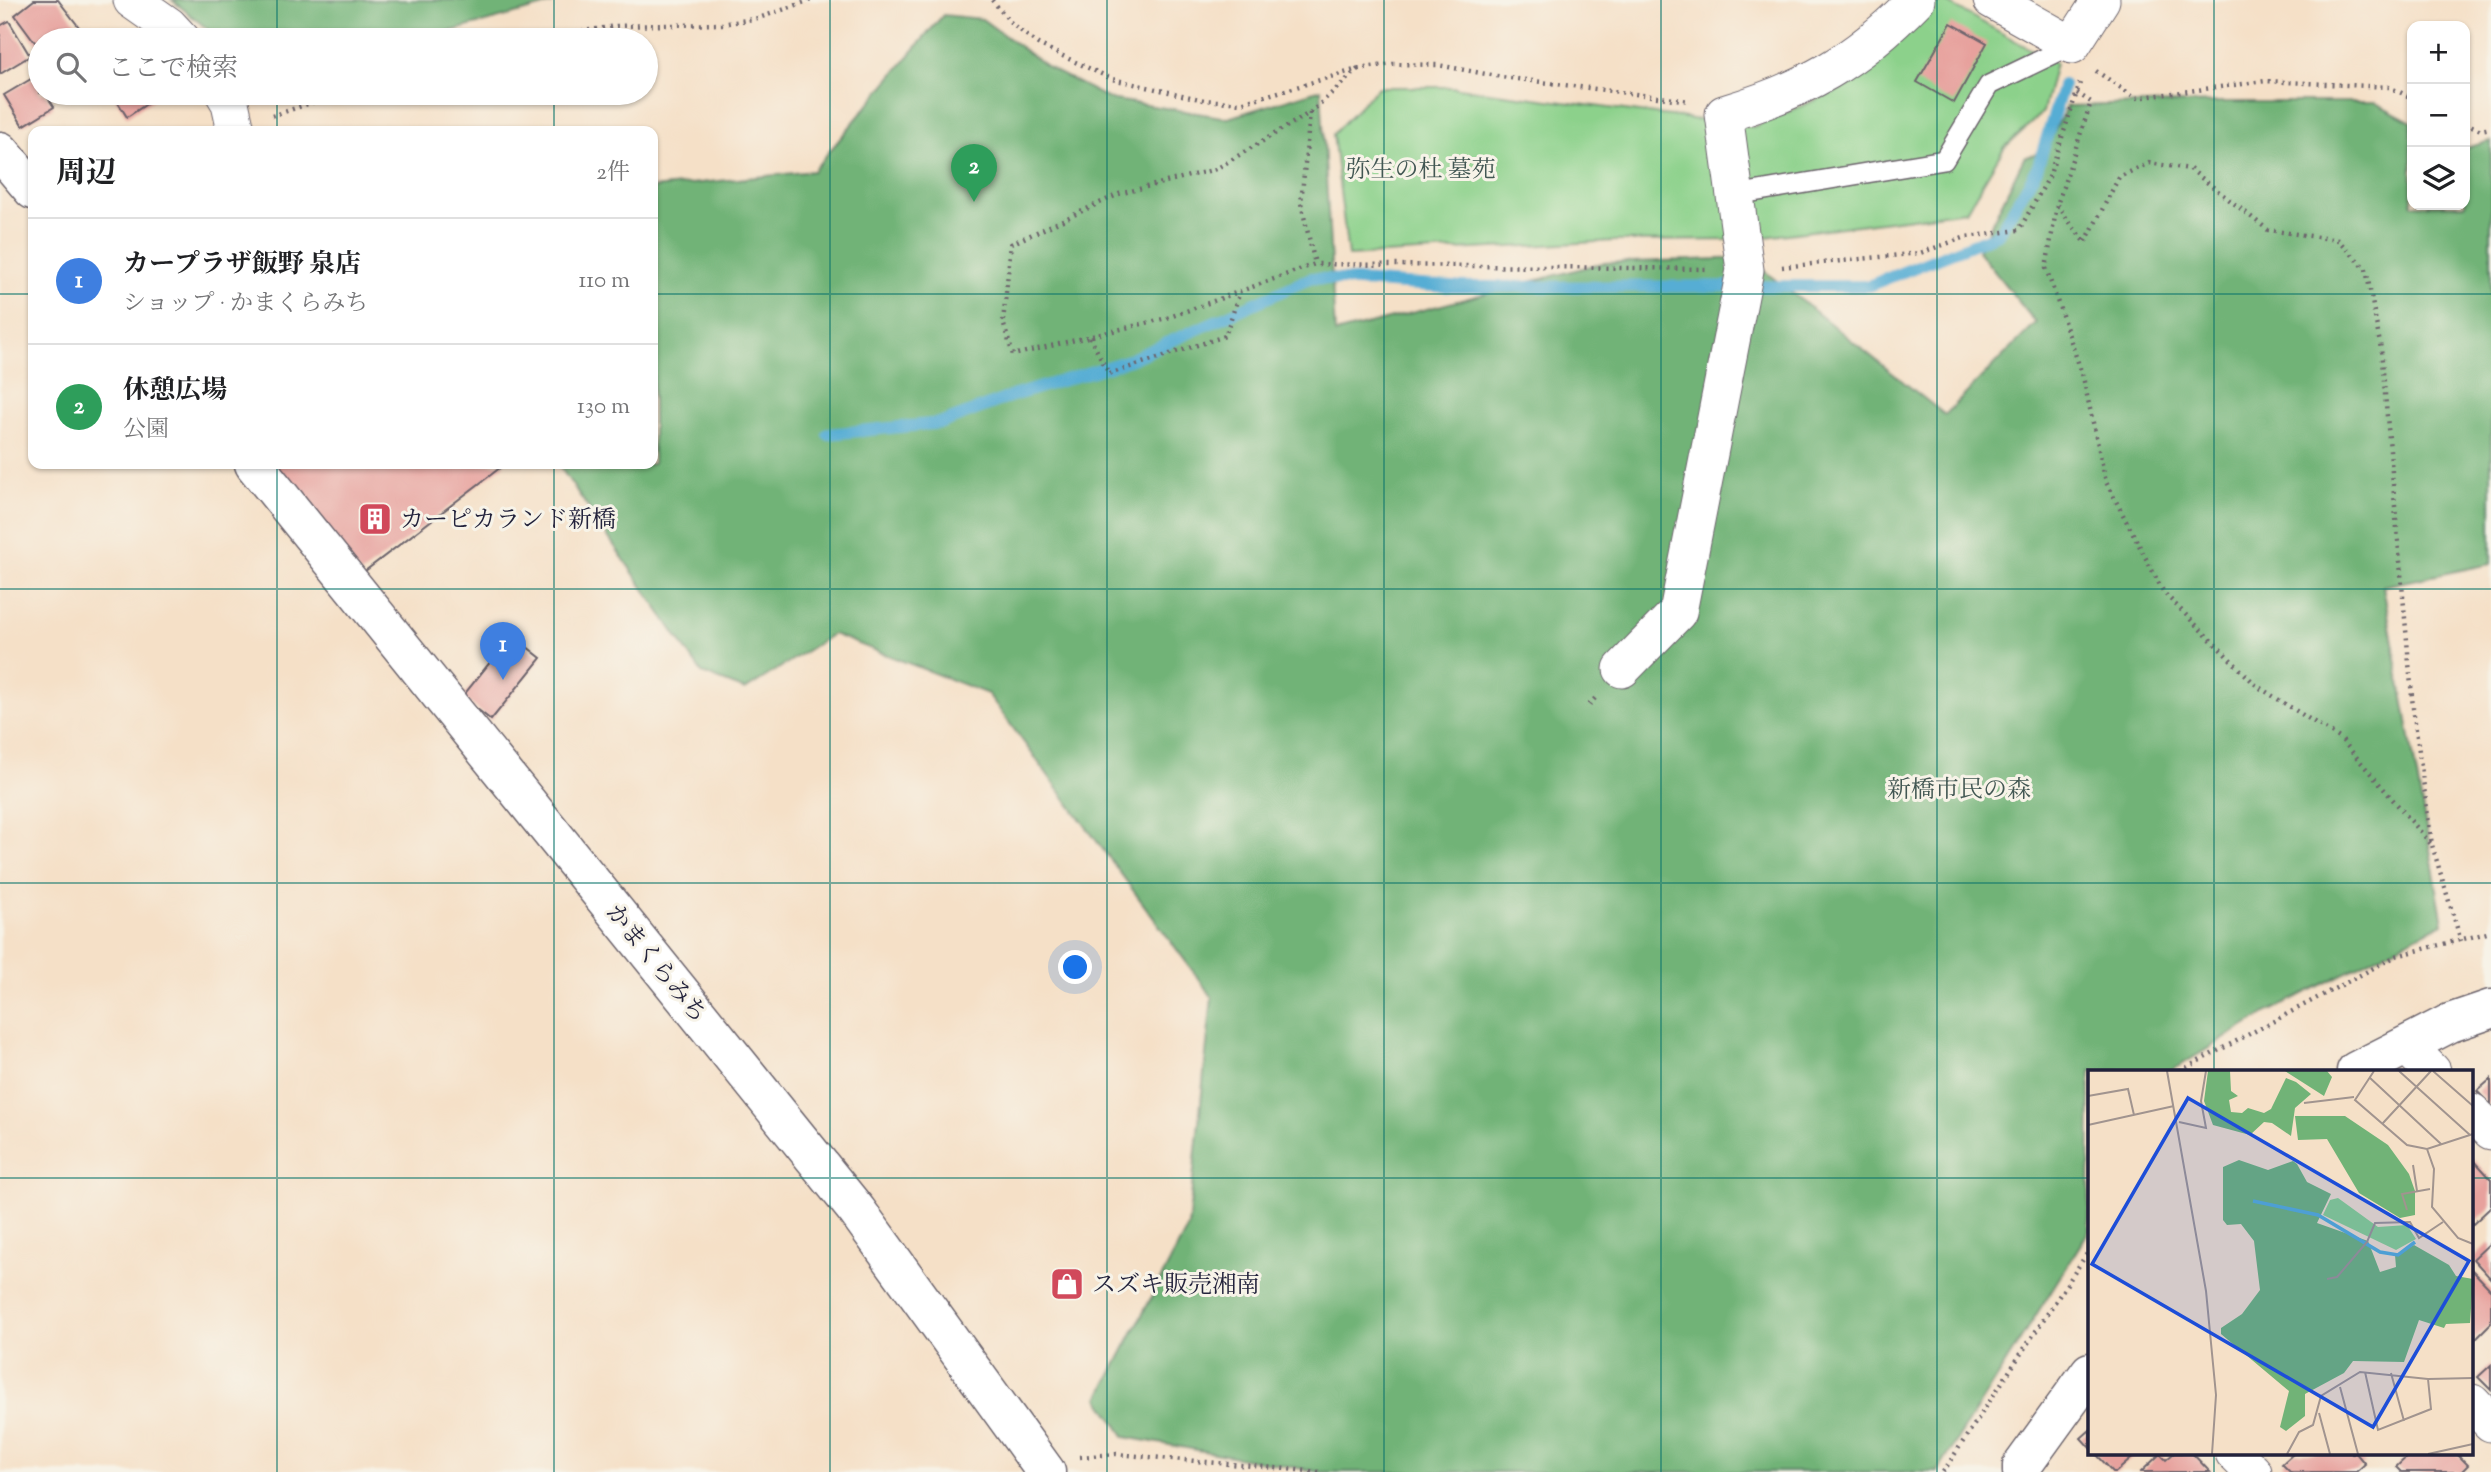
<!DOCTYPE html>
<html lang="ja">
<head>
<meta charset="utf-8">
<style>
	:root { --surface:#fff; --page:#f6f6f6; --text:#202124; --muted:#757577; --line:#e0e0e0; --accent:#0f766e }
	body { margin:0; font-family:"Sorts Mill Goudy","Noto Serif JP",serif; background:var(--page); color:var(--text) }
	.controls { position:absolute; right:21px; top:21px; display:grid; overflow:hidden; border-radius:14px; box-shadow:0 2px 5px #0004 }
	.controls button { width:63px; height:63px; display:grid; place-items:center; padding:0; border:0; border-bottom:2px solid var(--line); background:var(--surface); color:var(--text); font:35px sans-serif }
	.you { position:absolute; left:1076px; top:968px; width:24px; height:24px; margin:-18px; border:5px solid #fff; border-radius:50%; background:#1a73e8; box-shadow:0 0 0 10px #1a73e833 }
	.badge { display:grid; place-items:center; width:46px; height:46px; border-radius:50%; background:var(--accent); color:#fff; font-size:23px; font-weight:700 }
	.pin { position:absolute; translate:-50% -58px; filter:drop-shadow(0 2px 4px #0008) }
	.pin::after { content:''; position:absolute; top:37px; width:24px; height:21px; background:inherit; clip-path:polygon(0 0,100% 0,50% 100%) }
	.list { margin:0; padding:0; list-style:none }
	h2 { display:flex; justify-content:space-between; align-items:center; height:91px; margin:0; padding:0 28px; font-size:30px }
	h2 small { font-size:23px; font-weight:400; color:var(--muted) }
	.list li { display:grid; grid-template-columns:46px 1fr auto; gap:21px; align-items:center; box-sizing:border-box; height:126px; padding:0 28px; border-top:2px solid var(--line) }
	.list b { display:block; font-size:26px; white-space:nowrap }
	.list p { margin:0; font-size:23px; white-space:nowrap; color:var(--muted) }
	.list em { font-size:23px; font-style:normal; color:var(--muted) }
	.icon { flex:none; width:38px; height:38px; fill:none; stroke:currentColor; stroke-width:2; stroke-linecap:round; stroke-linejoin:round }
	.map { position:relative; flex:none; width:2491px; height:1472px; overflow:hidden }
	.search { position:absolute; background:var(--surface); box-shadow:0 2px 5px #0004; left:28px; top:28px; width:630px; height:77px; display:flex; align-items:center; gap:18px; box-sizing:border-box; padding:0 24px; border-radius:38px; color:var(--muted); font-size:26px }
	.panel { position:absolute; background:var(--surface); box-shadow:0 2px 5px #0004; left:28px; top:126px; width:630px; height:343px; border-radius:14px }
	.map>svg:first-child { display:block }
	.green { fill:#8cd18b; stroke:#577a63; stroke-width:2 }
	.forest { fill:#71b377; stroke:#4a6a59; stroke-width:2 }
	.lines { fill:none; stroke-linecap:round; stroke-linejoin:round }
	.stream { stroke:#57add4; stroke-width:12 }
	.building { fill:#e7a19d }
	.service-casing { stroke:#6c646c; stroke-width:22 }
	.minor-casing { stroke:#6c646c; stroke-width:39 }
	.tertiary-casing { stroke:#6c646c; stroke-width:41 }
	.secondary-casing { stroke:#6c646c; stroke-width:41 }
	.path { stroke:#6c646c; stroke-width:4.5; stroke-dasharray:2 5; stroke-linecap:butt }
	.service { stroke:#fff; stroke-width:19 }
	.minor { stroke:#fff; stroke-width:37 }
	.tertiary { stroke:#fff; stroke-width:38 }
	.secondary { stroke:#fff; stroke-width:38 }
	.grid { fill:none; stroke:#0f766e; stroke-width:2; stroke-opacity:0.55 }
	.labels { text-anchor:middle; stroke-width:6; stroke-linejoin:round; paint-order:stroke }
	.park-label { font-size:24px; fill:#425753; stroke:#f7f3e8 }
	.poi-label { font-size:24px; fill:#22223b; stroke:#f7f3e8; text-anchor:start }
	.street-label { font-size:24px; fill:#22223b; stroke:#f7f3e8 }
	.inset-river { fill:none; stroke:#57add4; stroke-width:3.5 }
	.inset-road { fill:none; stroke:#a1948f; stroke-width:2 }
	.view { fill:#1d4ed8; fill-opacity:0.15; stroke:#1d4ed8; stroke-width:3.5 }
	.inset-edge { fill:none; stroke:#22223b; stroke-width:3.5 }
</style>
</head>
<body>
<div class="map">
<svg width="2491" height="1472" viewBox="0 0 2491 1472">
	<rect width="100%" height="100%" fill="#f7f3e8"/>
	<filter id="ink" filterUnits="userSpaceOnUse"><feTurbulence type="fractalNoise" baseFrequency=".0143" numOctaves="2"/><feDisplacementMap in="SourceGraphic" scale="14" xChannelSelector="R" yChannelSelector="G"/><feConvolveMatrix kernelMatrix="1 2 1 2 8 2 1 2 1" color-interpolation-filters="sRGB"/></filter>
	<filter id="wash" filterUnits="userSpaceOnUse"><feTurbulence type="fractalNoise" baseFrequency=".00686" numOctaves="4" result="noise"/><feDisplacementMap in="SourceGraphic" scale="28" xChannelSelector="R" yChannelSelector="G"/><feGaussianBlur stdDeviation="1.57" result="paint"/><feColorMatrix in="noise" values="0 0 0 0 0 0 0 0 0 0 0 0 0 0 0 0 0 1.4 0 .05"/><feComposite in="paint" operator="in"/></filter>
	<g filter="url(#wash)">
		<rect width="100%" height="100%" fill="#f5e0c7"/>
		<path class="green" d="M 1946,2 L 2055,63 L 2043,112 L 2004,148 L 1966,211 L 1742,240 L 1614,241 L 1348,256 L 1333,134 L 1378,87 L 1451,87 L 1753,127 L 1855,83 L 1934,4 Z"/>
		<path class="forest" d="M 172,0 L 554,0 L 552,4 L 418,40 L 221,40 Z
			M 943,15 L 982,19 L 1049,68 L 1109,99 L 1228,118 L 1321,89 L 1335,333 L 1602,263 L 1748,258 L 1945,415 L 2036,323 L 1978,251 L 2024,158 L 2045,150 L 2067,106 L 2225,102 L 2374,102 L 2412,122 L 2412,205 L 2465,205 L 2465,148 L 2491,141 L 2491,564 L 2383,586 L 2443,923 L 2270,1011 L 2171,1071 L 2090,1071 L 2089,1231 L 1937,1472 L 1320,1472 L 1125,1437 L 1099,1398 L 1188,1227 L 1212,997 L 988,694 L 833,634 L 745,690 L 702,673 L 558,464 L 653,464 L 653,188 L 813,171 Z"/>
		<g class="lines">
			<path class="stream" d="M 828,434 L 942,423 L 1012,396 L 1129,360 L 1311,278 L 1451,287 L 1868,286 L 1998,234 L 2037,169 L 2063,85"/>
		</g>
		<g id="blocks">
			<path class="building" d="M 34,0 L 58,0 L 89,40 L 40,40 L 40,49 L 15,15 Z
				M 9,21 L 30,56 L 0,74 L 0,26 Z
				M 1951,23 L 1987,43 L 1954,103 L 1917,82 Z
				M 36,76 L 40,93 L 45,93 L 54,107 L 23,126 L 4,95 Z
				M 112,93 L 163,93 L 127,117 Z
				M 272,464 L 505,464 L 361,574 Z
				M 512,635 L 541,658 L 491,720 L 462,697 Z
				M 2491,1079 L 2491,1106 L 2477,1091 Z
				M 2472,1158 L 2491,1179 L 2491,1207 L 2472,1225 Z
				M 2491,1242 L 2491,1279 L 2473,1259 Z
				M 2472,1270 L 2491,1290 L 2491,1323 L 2472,1342 Z
				M 2491,1365 L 2491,1390 L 2478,1377 Z
				M 2090,1430 L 2090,1448 L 2081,1438 Z
				M 2095,1453 L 2138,1453 L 2116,1472 L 2113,1472 Z
				M 2174,1453 L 2192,1453 L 2210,1472 L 2141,1472 L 2160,1454 L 2166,1460 Z
				M 2294,1453 L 2356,1453 L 2365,1464 L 2356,1472 L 2290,1472 L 2282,1464 Z
				M 2411,1453 L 2456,1453 L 2468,1465 L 2461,1472 L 2401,1472 L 2396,1467 Z"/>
		</g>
	</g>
	<g filter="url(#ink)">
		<use href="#blocks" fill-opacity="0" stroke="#6c646c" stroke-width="2"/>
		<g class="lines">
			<defs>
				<path id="service" d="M 1735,195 L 1944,160 L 1989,85 L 2072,45"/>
				<path id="minor" d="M 132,0 L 169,26 L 182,40
					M 1992,0 L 2072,45 L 2101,0
					M 224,93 L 230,103 L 236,130 L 232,131
					M 1622,669 L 1678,612 L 1745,270 L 1724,114 C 1805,90 1857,61 1916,0
					M 2407,1046 L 2432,1071
					M 2472,1112 L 2491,1131
					M 2472,1403 L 2491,1423
					M 2234,1453 L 2253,1472"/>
				<path id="tertiary" d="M 2356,1071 L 2450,1023 L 2491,1009
					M 2022,1472 L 2022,1466 L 2090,1372"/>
				<path id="secondary" d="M 0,151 L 33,190
					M 254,464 L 857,1211 L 1046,1472"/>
			</defs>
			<use href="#service" class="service-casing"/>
			<use href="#minor" class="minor-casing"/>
			<use href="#tertiary" class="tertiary-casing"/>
			<use href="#secondary" class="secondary-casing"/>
			<path class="path" d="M 992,0 L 1012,24 L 1038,44 L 1069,59 L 1112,79 L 1204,100 L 1241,103 L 1358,69 L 1393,64 L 1438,65 L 1502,77 L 1690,101
				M 526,40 L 616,26 L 722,24 L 759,18 L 811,0
				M 1358,69 L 1311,112 L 1216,169 L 1119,194 L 1011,244 L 1003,322 L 1013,355 L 1167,318 L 1315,264 L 1707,269
				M 2096,71 L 2136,98 L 2265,81 L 2389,87 L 2412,98
				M 2077,93 L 2091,102 L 2057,205 L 2046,268 L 2083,377 L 2106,482 L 2164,593 L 2257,686 L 2341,739 L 2431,844
				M 1310,113 L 1301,203 L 1315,264
				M 272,116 L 340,93
				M 2465,123 L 2481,130 L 2491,128
				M 2057,205 L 2085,243 L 2119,177 L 2149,163 L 2190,169 L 2268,230 L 2338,240 L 2366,269 L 2381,349 L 2413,708 L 2432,845 L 2461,941
				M 1782,267 L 1920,253 L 1966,237 L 2019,230 L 2049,177 L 2080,83
				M 1090,337 L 1109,374 L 1225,336 L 1240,292
				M 1589,705 L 1598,695
				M 2180,1071 L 2396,956 L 2491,932
				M 1080,1457 L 1116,1454 L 1320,1472
				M 1943,1472 L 2090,1249"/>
			<use href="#service" class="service"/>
			<use href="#minor" class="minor"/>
			<use href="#tertiary" class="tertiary"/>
			<use href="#secondary" class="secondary"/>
		</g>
	</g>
	<path class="grid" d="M 277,0 L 277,40M 554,0 L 554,40M 830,0 L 830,1472M 1107,0 L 1107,1472M 1384,0 L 1384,1472M 1661,0 L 1661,1472M 1937,0 L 1937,1472M 2214,0 L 2214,1071M 277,93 L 277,131M 554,93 L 554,131M 0,294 L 33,294M 653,294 L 2491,294M 277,464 L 277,1472M 554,464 L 554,1472M 0,589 L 2491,589M 0,883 L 2491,883M 0,1178 L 2090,1178M 2472,1178 L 2491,1178M 2214,1453 L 2214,1472"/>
	<defs>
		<symbol id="building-square" viewBox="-11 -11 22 22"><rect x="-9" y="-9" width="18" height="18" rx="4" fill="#d1495b" stroke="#f7f3e8"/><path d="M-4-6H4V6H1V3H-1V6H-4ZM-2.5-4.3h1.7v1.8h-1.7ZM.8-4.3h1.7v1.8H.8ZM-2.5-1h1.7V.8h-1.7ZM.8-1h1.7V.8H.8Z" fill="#fff"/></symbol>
		<symbol id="shop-square" viewBox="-11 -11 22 22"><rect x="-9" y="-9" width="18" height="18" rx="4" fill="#d1495b" stroke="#f7f3e8"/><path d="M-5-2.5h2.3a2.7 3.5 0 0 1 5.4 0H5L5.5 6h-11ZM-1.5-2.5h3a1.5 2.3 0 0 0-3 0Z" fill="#fff"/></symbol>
	</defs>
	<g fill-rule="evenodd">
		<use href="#building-square" x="356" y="500" width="38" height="38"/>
		<use href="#shop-square" x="1048" y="1265" width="38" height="38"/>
	</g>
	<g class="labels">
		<g class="park-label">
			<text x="1421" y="177">弥生の杜 墓苑</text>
			<text x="1959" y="797">新橋市民の森</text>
		</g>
		<g class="poi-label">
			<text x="400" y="527">カーピカランド新橋</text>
			<text x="1092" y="1292">スズキ販売湘南</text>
		</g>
		<g class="street-label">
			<text transform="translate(657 963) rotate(51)" y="8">かまくらみち</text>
		</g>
	</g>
	<g transform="translate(2088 1070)">
		<rect width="385" height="385" fill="#f5e0c7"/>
		<path d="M 250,128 L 290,157 L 319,155 L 328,169 L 308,180 L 235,145 L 242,130 Z" fill="#8cd18b"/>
		<path d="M 120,1 L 142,1 L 143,21 L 150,26 L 141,30 L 143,42 L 154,43 L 160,38 L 176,43 L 183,39 L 198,8 L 208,12 L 223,24 L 207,38 L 203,66 L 184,53 L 176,52 L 162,65 L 125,55 L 116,31 ZM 197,1 L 239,1 L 244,7 L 236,26 ZM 207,46 L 257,46 L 300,75 L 321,104 L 327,121 L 327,145 L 312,148 L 271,123 L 239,69 L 210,70 ZM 151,90 L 180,100 L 205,91 L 209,94 L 219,112 L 243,124 L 229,153 L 280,171 L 292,202 L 308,197 L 307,185 L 326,175 L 361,195 L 368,206 L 385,209 L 382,253 L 358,254 L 356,258 L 331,250 L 316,292 L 265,291 L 256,303 L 217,324 L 217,346 L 198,361 L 192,357 L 201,321 L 133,264 L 133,258 L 154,244 L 172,220 L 166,171 L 153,154 L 139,155 L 135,150 L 135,97 Z" fill="#71b377"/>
		<path class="inset-river" d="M 165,131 L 230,145 L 292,182 L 310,185 L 327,172"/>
		<path class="inset-road" d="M 79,1 L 118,221 L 128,325 L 124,384M 286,1 L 267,30 L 319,75 L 339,79 L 385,64M 311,1 L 382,65M 345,1 L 385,36M 281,7 L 353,74M 0,26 L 40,19 L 46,45M 216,33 L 266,27M 91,52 L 118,58 L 113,31 L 118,1M 295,53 L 343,1M 0,55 L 86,36M 339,79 L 346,99 L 344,137 L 370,168 L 385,174M 325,95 L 329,121M 319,140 L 314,124 L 342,119M 239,209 L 249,207 L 279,172 L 287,153 L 322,152 L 331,168 L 355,152M 277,302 L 290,360 L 343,339 L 340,309M 303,303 L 316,351M 252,317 L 270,384M 231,343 L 242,384M 199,384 L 211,362 L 225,355 L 233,326 L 272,302 L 340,309 L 385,308M 340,384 L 385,374"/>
		<path class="view" d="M 100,28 L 381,191 L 285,357 L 4,194 Z"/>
		<rect width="385" height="385" class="inset-edge"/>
	</g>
</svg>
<div class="controls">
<button>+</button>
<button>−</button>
<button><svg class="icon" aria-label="layers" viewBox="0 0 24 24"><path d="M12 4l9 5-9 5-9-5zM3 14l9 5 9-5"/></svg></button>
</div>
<div class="you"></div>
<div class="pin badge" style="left:503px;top:680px;background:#3f7fe0">1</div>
<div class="pin badge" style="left:974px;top:202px;background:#2e9e5b">2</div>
<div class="search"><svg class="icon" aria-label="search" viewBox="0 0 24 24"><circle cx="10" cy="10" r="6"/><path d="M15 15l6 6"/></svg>ここで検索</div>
<section class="panel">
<h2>周辺<small>2件</small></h2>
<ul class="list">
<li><span class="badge" style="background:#3f7fe0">1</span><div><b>カープラザ飯野 泉店</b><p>ショップ · かまくらみち</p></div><em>110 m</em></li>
<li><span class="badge" style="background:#2e9e5b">2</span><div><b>休憩広場</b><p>公園</p></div><em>130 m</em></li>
</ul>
</section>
</div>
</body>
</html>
